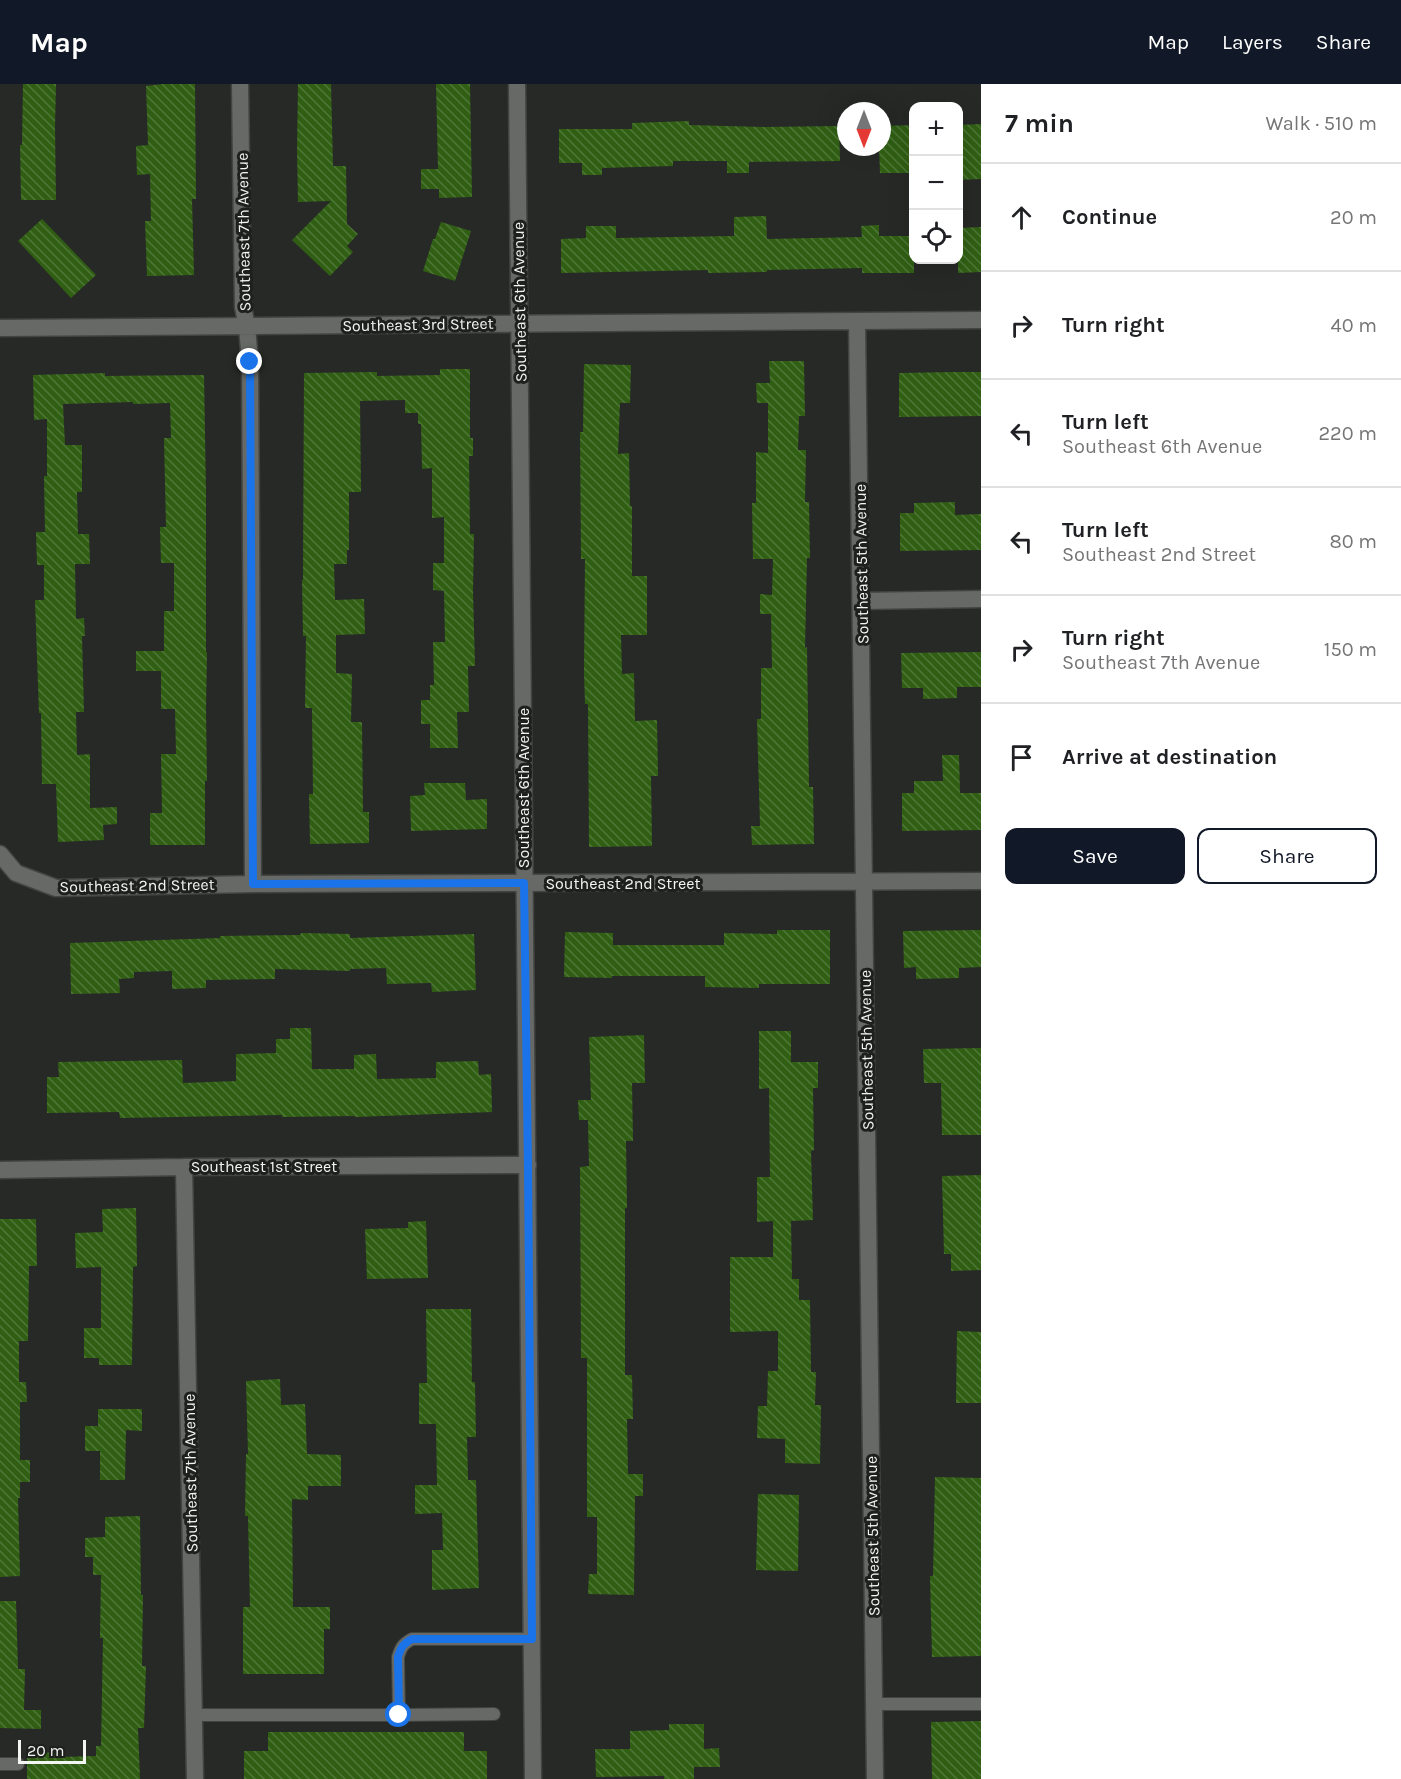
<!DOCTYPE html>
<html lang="en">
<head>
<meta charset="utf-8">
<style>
	:root { --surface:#fff; --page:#f2f2f2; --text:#202124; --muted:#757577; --line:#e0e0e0; --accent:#111827 }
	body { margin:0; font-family:Karla,sans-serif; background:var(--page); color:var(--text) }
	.controls { position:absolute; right:18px; top:18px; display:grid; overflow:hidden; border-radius:12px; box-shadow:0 6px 24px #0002 }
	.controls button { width:54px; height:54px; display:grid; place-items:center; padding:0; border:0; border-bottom:2px solid var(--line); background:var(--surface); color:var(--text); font:30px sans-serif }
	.compass { position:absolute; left:837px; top:18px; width:54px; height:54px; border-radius:50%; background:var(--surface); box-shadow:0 6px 24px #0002; rotate:180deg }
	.scale { position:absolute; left:18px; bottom:15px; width:68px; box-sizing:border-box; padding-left:6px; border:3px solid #f3f5f2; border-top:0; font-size:16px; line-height:21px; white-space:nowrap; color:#f3f5f2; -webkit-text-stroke:4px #1d201c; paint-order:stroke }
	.stop { position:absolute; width:18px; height:18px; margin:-14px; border:4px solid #1a73e8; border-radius:50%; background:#fff }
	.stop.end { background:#1a73e8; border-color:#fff; box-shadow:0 2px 6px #0008 }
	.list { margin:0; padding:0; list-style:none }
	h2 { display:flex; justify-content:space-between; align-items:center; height:78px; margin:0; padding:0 24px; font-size:26px }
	h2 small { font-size:20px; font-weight:400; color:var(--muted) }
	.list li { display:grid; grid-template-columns:39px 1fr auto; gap:18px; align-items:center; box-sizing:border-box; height:108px; padding:0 24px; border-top:2px solid var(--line) }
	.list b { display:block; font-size:22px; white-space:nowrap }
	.list p { margin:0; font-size:20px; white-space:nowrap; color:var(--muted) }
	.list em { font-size:20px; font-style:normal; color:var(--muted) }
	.actions { display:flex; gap:12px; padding:18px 24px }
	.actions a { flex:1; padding:14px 0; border:2px solid var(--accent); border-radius:12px; text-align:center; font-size:21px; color:var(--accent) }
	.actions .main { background:var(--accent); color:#fff }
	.icon { flex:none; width:33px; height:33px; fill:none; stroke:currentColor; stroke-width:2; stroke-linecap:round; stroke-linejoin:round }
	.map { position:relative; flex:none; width:981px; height:1695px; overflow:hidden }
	header { display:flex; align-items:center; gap:36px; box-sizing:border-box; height:84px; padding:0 30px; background:var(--accent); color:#fff }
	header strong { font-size:28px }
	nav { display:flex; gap:33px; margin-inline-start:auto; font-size:21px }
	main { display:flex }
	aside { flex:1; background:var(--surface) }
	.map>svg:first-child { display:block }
	.building { fill:url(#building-back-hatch) }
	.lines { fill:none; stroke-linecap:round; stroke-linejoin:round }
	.service-casing { stroke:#424441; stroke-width:14 }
	.minor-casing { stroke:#424441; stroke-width:19 }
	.service { stroke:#666965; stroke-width:12 }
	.minor { stroke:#666965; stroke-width:16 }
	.route { stroke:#1a73e8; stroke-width:8 }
	.labels { text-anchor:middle; stroke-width:6; stroke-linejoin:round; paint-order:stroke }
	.street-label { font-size:16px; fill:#f3f5f2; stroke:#1d201c }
</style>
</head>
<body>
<header>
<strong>Map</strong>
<nav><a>Map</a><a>Layers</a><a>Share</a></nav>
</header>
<main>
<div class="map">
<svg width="981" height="1695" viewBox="0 0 981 1695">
	<defs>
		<pattern id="building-back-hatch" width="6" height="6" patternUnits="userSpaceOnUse" patternTransform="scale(1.5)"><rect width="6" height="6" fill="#305f14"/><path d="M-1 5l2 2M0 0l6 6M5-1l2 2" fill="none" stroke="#4e7737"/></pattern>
	</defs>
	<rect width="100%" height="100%" fill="#272926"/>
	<path class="building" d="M 23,0 L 56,0 L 55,43 L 56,116 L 21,116 L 20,61 L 22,61 Z
		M 163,0 L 195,0 L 196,115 L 192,115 L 194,191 L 147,192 L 145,137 L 151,137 L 150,90 L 137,91 L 136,62 L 148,61 L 146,2 Z
		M 298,0 L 331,0 L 333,82 L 346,82 L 347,140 L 358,150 L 347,162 L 353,168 L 330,192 L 292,156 L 331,117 L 298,118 L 297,66 Z
		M 436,0 L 470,0 L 472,113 L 439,114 L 439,105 L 421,105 L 421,85 L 438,85 Z
		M 689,37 L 689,41 L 763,43 L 839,42 L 840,77 L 749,78 L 749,89 L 727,89 L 727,77 L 673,77 L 673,82 L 602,84 L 602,91 L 582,91 L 582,79 L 559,79 L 559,45 L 632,45 L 632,39 Z
		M 981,40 L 981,95 L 958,96 L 958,41 Z
		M 914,41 L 914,89 L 880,89 L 879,63 L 882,63 L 882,42 Z
		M 766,132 L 767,155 L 862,153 L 861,142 L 879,141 L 879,152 L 914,152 L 914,189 L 862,189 L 862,184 L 767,186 L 767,188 L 708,189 L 708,186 L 561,189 L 561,155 L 586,154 L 586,142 L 616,142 L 616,154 L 734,152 L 734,133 Z
		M 42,135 L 96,191 L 71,214 L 18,157 Z
		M 441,138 L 471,147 L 455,197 L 423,187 L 433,155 L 435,155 Z
		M 981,143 L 981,188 L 958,189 L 958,144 Z
		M 769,277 L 804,277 L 805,332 L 799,332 L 798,366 L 806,366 L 805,418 L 809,418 L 810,474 L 807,474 L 805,564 L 807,563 L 809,703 L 813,703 L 814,760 L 752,761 L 751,742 L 760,742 L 757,635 L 761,635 L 761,584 L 772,584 L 771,530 L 760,530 L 760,510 L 772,511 L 773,475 L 753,475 L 752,419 L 756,419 L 756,368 L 768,369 L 768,319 L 757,319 L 756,299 L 770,299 Z
		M 584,280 L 631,281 L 630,319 L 620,319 L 618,370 L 629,369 L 630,422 L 632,422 L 632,492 L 647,492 L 647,551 L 621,551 L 622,590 L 634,589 L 635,637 L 657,636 L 658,692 L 651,692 L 652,762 L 589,763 L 588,620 L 585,620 L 584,588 L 585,475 L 581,475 L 580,348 L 583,348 Z
		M 440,285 L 470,285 L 470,354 L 473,354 L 473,372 L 469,372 L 470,450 L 474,450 L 473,507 L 475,582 L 468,582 L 469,628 L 457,628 L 458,664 L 430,664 L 430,640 L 421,640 L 421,616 L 430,616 L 430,601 L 434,601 L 433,558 L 445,558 L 444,507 L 433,506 L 433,479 L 444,479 L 444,433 L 432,434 L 432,384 L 422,385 L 421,340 L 418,340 L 418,329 L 405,329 L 405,316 L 360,317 L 361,408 L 349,408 L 349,466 L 347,466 L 347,480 L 334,480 L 335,516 L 364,515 L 365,550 L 336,551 L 336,589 L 352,590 L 351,638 L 362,638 L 363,728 L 369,728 L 369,759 L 310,760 L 309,710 L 313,710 L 312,624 L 305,624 L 306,552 L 303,552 L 302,496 L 303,496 L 304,289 L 377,288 L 377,292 L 440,291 Z
		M 953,288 L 981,288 L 981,332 L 899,333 L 899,289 Z
		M 105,289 L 105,292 L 204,291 L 206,409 L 206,568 L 207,568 L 206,625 L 207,697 L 205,697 L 205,761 L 150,761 L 150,729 L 162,729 L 161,670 L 176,670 L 175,625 L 161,625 L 161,587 L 136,587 L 136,567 L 164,567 L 164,527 L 174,527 L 174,479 L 161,479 L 160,443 L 166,443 L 164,354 L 171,354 L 170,319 L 133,320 L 133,318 L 63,320 L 65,361 L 82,361 L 82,408 L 77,408 L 78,450 L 89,450 L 90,480 L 75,480 L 76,535 L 84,534 L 85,552 L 82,552 L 84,628 L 76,628 L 77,671 L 90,670 L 90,724 L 117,723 L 117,740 L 103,741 L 104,756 L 58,758 L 56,700 L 42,700 L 41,629 L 39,629 L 35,516 L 44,516 L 44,481 L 37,481 L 36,448 L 45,448 L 44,392 L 47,392 L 47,335 L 34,336 L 33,291 Z
		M 955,418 L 955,431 L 981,430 L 981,466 L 900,467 L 900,429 L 914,429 L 914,419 Z
		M 981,568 L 981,603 L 957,603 L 957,614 L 923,615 L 923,604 L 902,604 L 901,569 Z
		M 942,671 L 959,671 L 960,709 L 981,709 L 981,746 L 902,747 L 902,709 L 914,709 L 914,697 L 943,697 Z
		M 424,699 L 465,699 L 466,716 L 487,715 L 487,745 L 411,747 L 410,712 L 425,711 Z
		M 777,846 L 830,846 L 830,900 L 759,900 L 759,904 L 705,903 L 705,892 L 612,892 L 612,894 L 564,893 L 565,848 L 613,849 L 613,861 L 724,861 L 724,849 L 777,850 Z
		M 981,846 L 981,883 L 959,884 L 959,894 L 916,895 L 916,883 L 904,884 L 903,847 Z
		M 301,849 L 350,850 L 350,854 L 474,850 L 476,906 L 432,908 L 431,899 L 387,900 L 386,884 L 350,885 L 350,887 L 275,885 L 275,895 L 206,896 L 206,904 L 172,905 L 172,887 L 134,888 L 134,894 L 119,895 L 120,909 L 71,910 L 70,859 L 220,854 L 220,852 L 300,851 Z
		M 290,944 L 311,944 L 312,985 L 354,985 L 354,971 L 376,970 L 377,995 L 436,994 L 436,978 L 478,977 L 479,991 L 491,990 L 492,1028 L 355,1033 L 355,1032 L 282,1033 L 282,1031 L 120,1034 L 119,1028 L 47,1029 L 47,993 L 59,993 L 58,978 L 182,976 L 183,999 L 236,997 L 236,970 L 276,969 L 276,955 L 290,955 Z
		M 759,947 L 791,947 L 791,978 L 818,978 L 818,1004 L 813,1004 L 814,1066 L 811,1067 L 813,1136 L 791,1137 L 792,1195 L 799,1195 L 799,1216 L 810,1216 L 811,1288 L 816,1288 L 815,1321 L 821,1321 L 820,1380 L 785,1379 L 785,1355 L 757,1354 L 758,1322 L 767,1322 L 768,1287 L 778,1287 L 778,1247 L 730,1248 L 730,1173 L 773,1173 L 773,1137 L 757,1138 L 757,1093 L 770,1093 L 769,1004 L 759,1005 Z
		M 644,951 L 645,999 L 632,999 L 633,1057 L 626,1057 L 627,1124 L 625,1124 L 625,1291 L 632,1291 L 633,1335 L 627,1335 L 628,1390 L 643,1390 L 643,1412 L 635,1412 L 634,1511 L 588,1510 L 589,1490 L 597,1490 L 597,1433 L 587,1433 L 587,1274 L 581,1274 L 580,1083 L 589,1082 L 588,1036 L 579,1036 L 578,1016 L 591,1016 L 589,953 Z
		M 981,964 L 981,1051 L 942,1051 L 941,999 L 924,999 L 923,965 Z
		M 981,1091 L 981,1186 L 951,1187 L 951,1170 L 944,1170 L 942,1092 Z
		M 136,1124 L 137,1182 L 133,1183 L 132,1281 L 99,1281 L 99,1274 L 84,1274 L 84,1244 L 101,1244 L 101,1183 L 76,1184 L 75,1149 L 103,1148 L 102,1125 Z
		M 0,1135 L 36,1135 L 37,1182 L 29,1182 L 28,1257 L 19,1257 L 19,1298 L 26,1298 L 27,1318 L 20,1318 L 20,1376 L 30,1376 L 30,1398 L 20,1398 L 20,1414 L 18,1414 L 20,1492 L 0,1493 Z
		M 426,1137 L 428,1194 L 367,1195 L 365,1145 L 408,1144 L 408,1138 Z
		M 426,1225 L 471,1225 L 472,1298 L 475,1298 L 476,1353 L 467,1353 L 468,1396 L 476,1396 L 479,1504 L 432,1506 L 432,1466 L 443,1466 L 442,1429 L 415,1430 L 415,1401 L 437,1401 L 436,1340 L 419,1340 L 419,1299 L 427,1299 Z
		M 957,1247 L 981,1248 L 981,1319 L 956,1319 Z
		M 280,1295 L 281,1321 L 305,1320 L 307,1370 L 341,1371 L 341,1402 L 308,1402 L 308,1416 L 292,1415 L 293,1523 L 330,1523 L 330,1545 L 324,1545 L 324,1590 L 243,1590 L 243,1523 L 250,1523 L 248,1432 L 245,1432 L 246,1370 L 248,1370 L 246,1297 Z
		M 98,1325 L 142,1325 L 142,1347 L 126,1346 L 125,1396 L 100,1396 L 100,1367 L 85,1367 L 85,1342 L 98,1342 Z
		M 935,1393 L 981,1394 L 981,1572 L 932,1573 L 930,1492 L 933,1492 Z
		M 758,1410 L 799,1411 L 798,1487 L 756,1486 Z
		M 140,1432 L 141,1511 L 143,1511 L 142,1582 L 146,1582 L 144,1644 L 138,1644 L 140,1695 L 27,1695 L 27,1668 L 59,1669 L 59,1673 L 96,1672 L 96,1662 L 101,1662 L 103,1554 L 100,1554 L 101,1491 L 93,1491 L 93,1473 L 85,1473 L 85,1454 L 105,1453 L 105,1433 Z
		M 0,1517 L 16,1517 L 18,1585 L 25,1585 L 24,1626 L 41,1626 L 41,1645 L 0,1644 Z
		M 981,1637 L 981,1695 L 932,1695 L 931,1638 Z
		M 669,1640 L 704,1640 L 704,1665 L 719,1664 L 720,1683 L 694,1683 L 694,1695 L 664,1695 L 664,1692 L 596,1693 L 595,1665 L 630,1665 L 630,1647 L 669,1646 Z
		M 268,1648 L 464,1648 L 464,1667 L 487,1667 L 487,1695 L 244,1695 L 244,1667 L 268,1667 Z"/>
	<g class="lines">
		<defs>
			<path id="service" d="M 874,1620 L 981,1620
				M 494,1630 L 399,1631 L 398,1573 C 401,1563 403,1560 412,1555 L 532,1555
				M 195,1631 L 399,1631
				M 0,1680 L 18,1680"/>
			<path id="minor" d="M 240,0 L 243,223 L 247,243 L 250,278 L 253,800
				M 517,0 L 533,1695
				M 857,237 L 875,1695
				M 0,244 L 981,236
				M 862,517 L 981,515
				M 0,770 L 16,789 L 56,804 L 253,800 L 981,797
				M 184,1083 L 195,1695
				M 0,1086 L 184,1083 L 528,1081"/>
		</defs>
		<use href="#service" class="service-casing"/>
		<use href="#minor" class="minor-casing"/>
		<use href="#service" class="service"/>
		<use href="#minor" class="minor"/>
	</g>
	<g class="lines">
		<path class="route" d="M 250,278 L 253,800 L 524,799 L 528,1082 L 532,1555 L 412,1555 C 403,1560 401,1563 398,1573 L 399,1631"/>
	</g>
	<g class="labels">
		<g class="street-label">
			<text transform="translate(243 148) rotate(-91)" y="6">Southeast 7th Avenue</text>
			<text transform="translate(519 218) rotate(-91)" y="6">Southeast 6th Avenue</text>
			<text transform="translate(418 240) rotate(-1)" y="6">Southeast 3rd Street</text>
			<text transform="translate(861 480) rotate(-91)" y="6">Southeast 5th Avenue</text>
			<text transform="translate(523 704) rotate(-90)" y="6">Southeast 6th Avenue</text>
			<text x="623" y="805">Southeast 2nd Street</text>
			<text transform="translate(137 801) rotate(-1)" y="6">Southeast 2nd Street</text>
			<text transform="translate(866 966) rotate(-91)" y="6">Southeast 5th Avenue</text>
			<text x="264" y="1088">Southeast 1st Street</text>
			<text transform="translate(190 1389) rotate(-91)" y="6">Southeast 7th Avenue</text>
			<text transform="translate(872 1452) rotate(-91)" y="6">Southeast 5th Avenue</text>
		</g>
	</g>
</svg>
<div class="controls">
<button>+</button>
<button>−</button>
<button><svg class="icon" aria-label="locate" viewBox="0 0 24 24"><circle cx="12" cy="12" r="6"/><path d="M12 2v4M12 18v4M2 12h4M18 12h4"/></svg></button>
</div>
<svg class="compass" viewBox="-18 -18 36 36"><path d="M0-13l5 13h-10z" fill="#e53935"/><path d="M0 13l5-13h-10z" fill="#757577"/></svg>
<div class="scale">20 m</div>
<div class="stop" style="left:399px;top:1631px"></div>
<div class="stop end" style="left:250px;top:278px"></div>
</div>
<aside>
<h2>7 min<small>Walk · 510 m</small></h2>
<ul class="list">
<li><svg class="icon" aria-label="ahead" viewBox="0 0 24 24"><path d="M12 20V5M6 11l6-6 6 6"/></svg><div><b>Continue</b></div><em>20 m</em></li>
<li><svg class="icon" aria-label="right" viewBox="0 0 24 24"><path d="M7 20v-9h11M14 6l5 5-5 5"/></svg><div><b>Turn right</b></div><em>40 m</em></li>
<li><svg class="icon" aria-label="left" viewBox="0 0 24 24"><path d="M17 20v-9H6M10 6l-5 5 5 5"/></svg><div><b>Turn left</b><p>Southeast 6th Avenue</p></div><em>220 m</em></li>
<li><svg class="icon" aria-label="left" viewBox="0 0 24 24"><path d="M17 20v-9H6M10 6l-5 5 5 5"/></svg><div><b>Turn left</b><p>Southeast 2nd Street</p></div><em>80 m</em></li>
<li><svg class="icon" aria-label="right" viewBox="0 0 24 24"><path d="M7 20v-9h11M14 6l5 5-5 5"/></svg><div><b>Turn right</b><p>Southeast 7th Avenue</p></div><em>150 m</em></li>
<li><svg class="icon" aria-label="arrive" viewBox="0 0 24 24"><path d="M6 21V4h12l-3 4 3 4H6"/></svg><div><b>Arrive at destination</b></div></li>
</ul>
<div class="actions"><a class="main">Save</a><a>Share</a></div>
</aside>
</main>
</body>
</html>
